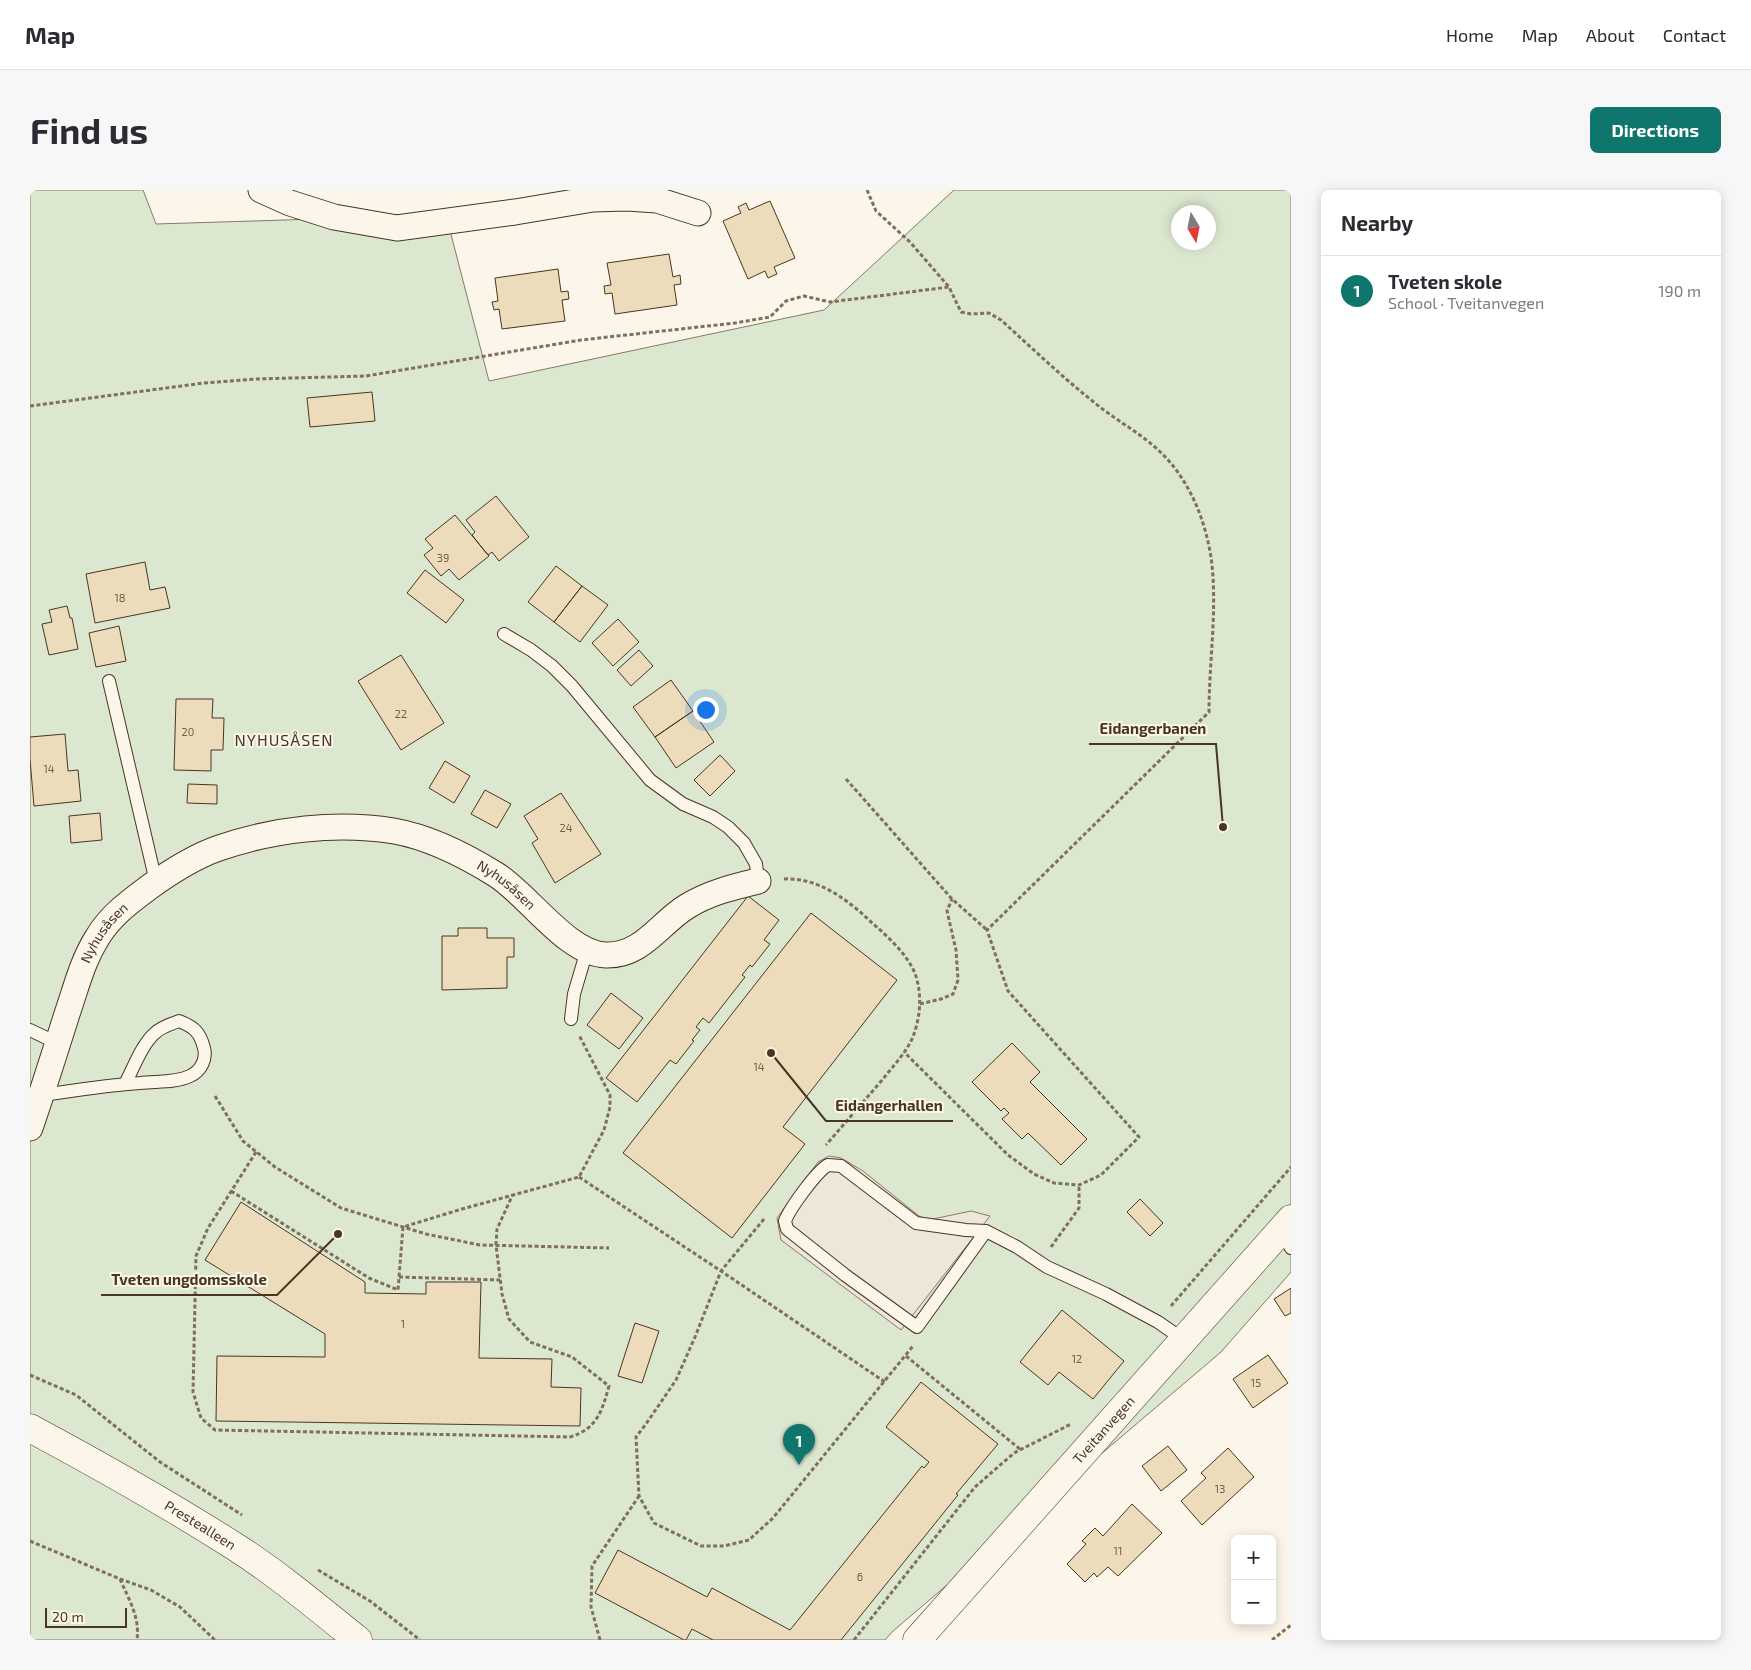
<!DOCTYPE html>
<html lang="en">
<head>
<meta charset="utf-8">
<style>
	:root { --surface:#fff; --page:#f7f7f7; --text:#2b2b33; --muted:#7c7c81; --line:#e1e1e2; --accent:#0f766e }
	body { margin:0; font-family:"Exo 2",sans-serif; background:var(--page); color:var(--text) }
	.controls { position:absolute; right:15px; bottom:15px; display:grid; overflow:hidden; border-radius:8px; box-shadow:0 2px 12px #0003 }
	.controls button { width:45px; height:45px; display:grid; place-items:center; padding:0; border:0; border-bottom:1px solid var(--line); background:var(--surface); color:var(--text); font:25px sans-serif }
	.compass { position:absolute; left:1141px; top:15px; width:45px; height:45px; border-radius:50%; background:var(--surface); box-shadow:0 2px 12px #0003; rotate:170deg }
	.scale { position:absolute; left:15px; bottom:12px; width:82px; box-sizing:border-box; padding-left:5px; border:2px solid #4a3520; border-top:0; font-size:14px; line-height:18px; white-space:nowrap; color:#4a3520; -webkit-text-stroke:4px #fbf6e9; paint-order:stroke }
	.you { position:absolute; left:675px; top:519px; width:18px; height:18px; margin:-12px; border:4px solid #fff; border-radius:50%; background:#1a73e8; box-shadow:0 0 0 8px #1a73e833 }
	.badge { display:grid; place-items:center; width:32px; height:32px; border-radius:50%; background:var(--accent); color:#fff; font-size:16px; font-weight:700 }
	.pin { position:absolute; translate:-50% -41px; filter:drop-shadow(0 1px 2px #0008) }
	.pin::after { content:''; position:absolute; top:26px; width:18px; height:15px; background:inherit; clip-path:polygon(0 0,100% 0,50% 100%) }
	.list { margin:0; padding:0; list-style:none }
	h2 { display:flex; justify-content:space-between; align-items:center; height:65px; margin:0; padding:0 20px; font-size:21px }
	h2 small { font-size:16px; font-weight:400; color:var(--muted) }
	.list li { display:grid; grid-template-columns:32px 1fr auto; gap:15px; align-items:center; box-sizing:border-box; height:70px; padding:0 20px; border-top:1px solid var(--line) }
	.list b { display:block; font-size:19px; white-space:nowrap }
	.list p { margin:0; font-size:16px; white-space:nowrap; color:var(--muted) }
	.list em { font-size:16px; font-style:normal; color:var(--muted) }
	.map { position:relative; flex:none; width:1261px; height:1450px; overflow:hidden; border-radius:8px }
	header { display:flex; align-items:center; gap:30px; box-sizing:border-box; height:70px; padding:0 25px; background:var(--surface); border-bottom:1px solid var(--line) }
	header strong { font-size:24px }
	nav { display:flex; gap:28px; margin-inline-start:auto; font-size:18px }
	.intro { display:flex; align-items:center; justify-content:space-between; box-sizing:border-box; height:120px; padding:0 30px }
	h1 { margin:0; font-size:35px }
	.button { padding:12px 22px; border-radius:8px; background:var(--accent); color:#fff; font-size:18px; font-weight:700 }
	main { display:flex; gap:30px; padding:0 30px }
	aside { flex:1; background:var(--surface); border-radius:8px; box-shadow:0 2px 12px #0003 }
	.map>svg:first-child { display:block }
	.green { fill:#dce7d0; stroke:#887966; fill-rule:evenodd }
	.parking { fill:#ede7d9; stroke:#887966 }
	.building { fill:#ecdcbc; stroke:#4a3520 }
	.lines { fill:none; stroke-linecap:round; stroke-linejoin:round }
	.lane-casing { stroke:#4a3520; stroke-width:14 }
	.street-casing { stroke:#4a3520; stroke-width:27 }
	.secondary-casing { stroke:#4a3520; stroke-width:29 }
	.path { stroke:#7f6f5c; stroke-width:3; stroke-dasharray:4 2.5; stroke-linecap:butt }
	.lane { stroke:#fbf6e9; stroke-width:12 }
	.street { stroke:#fbf6e9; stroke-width:25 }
	.secondary { stroke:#fbf6e9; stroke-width:28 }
	.labels { text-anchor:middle; stroke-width:4; stroke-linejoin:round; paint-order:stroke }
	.number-label { font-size:11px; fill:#725f47 }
	.street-label { font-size:14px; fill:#4a3520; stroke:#fbf6e9 }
	.quarter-label { font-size:16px; letter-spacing:1px; fill:#4a3520; stroke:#fbf6e9 }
	.leader { fill:none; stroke:#4a3520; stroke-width:2 }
	.callout-dot { fill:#4a3520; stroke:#fbf6e9; stroke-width:2 }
	.callout-label { font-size:15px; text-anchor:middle; font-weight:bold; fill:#4a3520; stroke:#fbf6e9; stroke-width:4; stroke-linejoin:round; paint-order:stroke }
</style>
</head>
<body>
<header>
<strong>Map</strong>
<nav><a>Home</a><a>Map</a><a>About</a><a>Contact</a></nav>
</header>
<div class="intro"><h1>Find us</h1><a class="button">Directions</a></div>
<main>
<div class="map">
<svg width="1261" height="1450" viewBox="0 0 1261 1450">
	<rect width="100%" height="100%" fill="#fbf6e9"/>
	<path class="green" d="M 0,0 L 113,0 L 126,34 L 416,25 L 459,191 L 794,120 L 924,0 L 1261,0 L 1261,1082 L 1191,1162 L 863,1441 L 855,1450 L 0,1450 ZM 1148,22 L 1178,22 L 1178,52 L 1148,52 Z"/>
	<path class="parking" d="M 799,966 L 811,968 L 833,981 L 889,1026 L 898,1030 L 941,1021 L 960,1026 L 871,1140 L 751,1050 L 747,1028 L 788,972 Z"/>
	<path class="building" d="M 740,11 L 765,68 L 744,77 L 747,84 L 738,88 L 735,81 L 718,89 L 693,31 L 711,23 L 708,17 L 716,13 L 719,20 Z
		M 639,64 L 643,87 L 650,85 L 651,94 L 644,95 L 647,115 L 585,124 L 582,103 L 575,104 L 574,96 L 581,95 L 577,73 Z
		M 528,79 L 531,102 L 538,101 L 539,109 L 532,110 L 535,131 L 472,139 L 469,119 L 464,120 L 462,112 L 468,111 L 465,88 Z
		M 342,202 L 345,231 L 280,237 L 277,208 Z
		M 466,306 L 499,347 L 469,371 L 462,362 L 458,365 L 453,359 L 442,345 L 445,342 L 436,330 Z
		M 425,325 L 459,366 L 429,390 L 419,379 L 411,386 L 394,365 L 403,358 L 395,349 Z
		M 115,372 L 120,400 L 135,397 L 140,418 L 65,433 L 56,384 Z
		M 526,376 L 552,396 L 524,432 L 498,412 Z
		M 395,380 L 434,410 L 416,433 L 377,403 Z
		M 552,396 L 578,415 L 550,452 L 524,432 Z
		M 37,416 L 40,428 L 42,428 L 48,459 L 19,465 L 12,434 L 22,432 L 19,420 Z
		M 588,429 L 609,452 L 583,476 L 562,453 Z
		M 89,436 L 96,471 L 66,477 L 59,443 Z
		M 609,460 L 623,476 L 601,496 L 587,480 Z
		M 371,465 L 414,533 L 371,560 L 328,491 Z
		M 641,490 L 663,521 L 625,547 L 603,517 Z
		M 146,509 L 183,509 L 182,528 L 194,528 L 193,560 L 181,560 L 181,581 L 144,580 Z
		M 663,521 L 684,552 L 646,578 L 625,547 Z
		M 35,544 L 38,581 L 48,580 L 51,611 L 4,616 L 0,569 L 0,547 Z
		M 690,565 L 705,581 L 680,606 L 664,590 Z
		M 415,571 L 440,586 L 424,613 L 399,598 Z
		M 158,594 L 187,595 L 187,614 L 157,613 Z
		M 455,600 L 481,614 L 467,638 L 441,624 Z
		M 531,603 L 571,664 L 525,693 L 502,653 L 508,649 L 494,626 Z
		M 70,623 L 72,650 L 41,653 L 39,626 Z
		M 718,706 L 749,730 L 734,750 L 740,754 L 722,777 L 720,775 L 712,785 L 715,787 L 679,833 L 673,828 L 666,837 L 670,840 L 662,850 L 664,851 L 646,874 L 640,870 L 607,912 L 576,888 Z
		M 781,723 L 867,790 L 753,937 L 775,954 L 702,1048 L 593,963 Z
		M 428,738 L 457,738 L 457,748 L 484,748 L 484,767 L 477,767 L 477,798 L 412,800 L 412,746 L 428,746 Z
		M 581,803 L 613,828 L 589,859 L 557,835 Z
		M 982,853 L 1010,882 L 1000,892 L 1057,949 L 1031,975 L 998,943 L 992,949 L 972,929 L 979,923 L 974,918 L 971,921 L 942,892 Z
		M 1110,1009 L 1133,1033 L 1120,1046 L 1097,1022 Z
		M 211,1012 L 335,1092 L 335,1103 L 396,1104 L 396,1092 L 451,1092 L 449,1168 L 522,1169 L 521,1197 L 551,1198 L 550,1236 L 186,1231 L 187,1166 L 295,1167 L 295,1144 L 175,1070 Z
		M 1261,1098 L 1261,1123 L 1255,1126 L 1244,1109 Z
		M 1032,1120 L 1094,1171 L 1063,1209 L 1029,1182 L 1018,1195 L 990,1172 Z
		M 605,1133 L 629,1141 L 612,1193 L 588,1186 Z
		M 1238,1165 L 1258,1193 L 1223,1218 L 1203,1189 Z
		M 891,1192 L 968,1254 L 926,1304 L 928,1305 L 811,1450 L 683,1450 L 662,1439 L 656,1450 L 654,1450 L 565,1403 L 588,1360 L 677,1407 L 682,1398 L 760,1440 L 892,1276 L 894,1278 L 899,1272 L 856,1237 Z
		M 1138,1256 L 1157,1280 L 1131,1301 L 1112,1276 Z
		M 1198,1258 L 1224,1287 L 1172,1335 L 1151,1311 L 1176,1288 L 1171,1283 Z
		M 1102,1314 L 1132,1343 L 1088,1386 L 1078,1377 L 1067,1387 L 1064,1383 L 1055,1392 L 1037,1374 L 1056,1354 L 1052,1351 L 1065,1338 L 1073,1346 Z"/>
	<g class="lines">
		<defs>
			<path id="lane" d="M 474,444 L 501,460 L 522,476 L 542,496 L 620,590 L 653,614 L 683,627 L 698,637 L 714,653 L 726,674 L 728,691
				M 79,491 L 126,692
				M 541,829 L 544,804 L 557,760
				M 0,840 L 27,853
				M 11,905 C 44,901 77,895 110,893 C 127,891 145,893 160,886 C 171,881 177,869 174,858 C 170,842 164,837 149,831 C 141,834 131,837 125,843 C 112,854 103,879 95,894
				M 1251,1040 L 1261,1058
				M 956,1041 L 887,1137 L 815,1085 L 757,1039 L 755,1031 C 760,1018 787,981 798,975 L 811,976 L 886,1033 L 936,1040 L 956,1041 L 987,1057 L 1017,1077 L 1076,1104 L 1128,1132 L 1154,1150"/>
			<g id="street">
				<path d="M 231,0 L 260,13 L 304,27 L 367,38 L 485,22 L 563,9 L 597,8 L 627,10 L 668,23"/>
				<path id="s1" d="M 0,938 C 13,900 25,862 37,824 C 46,798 52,772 67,748 C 80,726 98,713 118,698 C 140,682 163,667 189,658 C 244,639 306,632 364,641 C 398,647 436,666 465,684 C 497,703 537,764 576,765 C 612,766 629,734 656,717 C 678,703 703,697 728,691"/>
			</g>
			<g id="secondary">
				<path id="s2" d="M 0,1238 C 69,1275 138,1314 204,1356 C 248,1384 288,1418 328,1450"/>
				<path id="s3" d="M 887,1450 L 1261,1029"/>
			</g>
		</defs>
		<use href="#lane" class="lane-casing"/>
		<use href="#street" class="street-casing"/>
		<use href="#secondary" class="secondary-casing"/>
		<path class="path" d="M 837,0 L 846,21 L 880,52 L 919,97 L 931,122 L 941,124 L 959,123 L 971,130 C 1002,158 1032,187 1065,213 C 1084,229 1107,241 1126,258 C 1159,287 1177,332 1182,375 C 1187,424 1179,473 1179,522 L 957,740 L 978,801 L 1109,947 L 1071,985 L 1049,995 L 1024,993 L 1004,984 L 978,965 L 874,862
			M 0,216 L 174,193 L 226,189 L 336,186 L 551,150 L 705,133 L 740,127 L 756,111 L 774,106 L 800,112 L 919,97
			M 816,589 L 922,709 L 957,740
			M 754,689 C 787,687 817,709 840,731 C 856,745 873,760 883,779 C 893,800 891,828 882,849 C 875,864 863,876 853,889 C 834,911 815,933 796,955
			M 890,814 L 911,809 L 923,804 L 928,790 L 926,760 L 917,721 L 922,709
			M 185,906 L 213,951 L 245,977 L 311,1018 L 396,1044 L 450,1055 L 579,1058
			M 226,962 L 178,1038 L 166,1066 L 163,1202 L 171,1228 L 185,1240 L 540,1247 C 567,1239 572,1221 579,1196 L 542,1167 L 500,1152 L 479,1129 L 472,1104 L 466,1055 L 467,1039 L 483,1004
			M 549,987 L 691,1081 L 855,1192
			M 201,1001 L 339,1088 L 368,1100 L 373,1037 L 432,1019 L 549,987 L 574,940 L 580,917 L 580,905 L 549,845
			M 734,1029 L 691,1081 L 665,1147 L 646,1190 L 616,1234 L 606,1247 L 609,1306 L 624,1333 L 671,1356 L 694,1356 L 719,1350 L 743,1328 L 883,1156
			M 1021,1057 L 1049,1018 L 1049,995
			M 369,1087 L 470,1090
			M 1141,1116 L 1261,977
			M 876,1166 L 991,1260
			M 0,1185 L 46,1205 L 130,1272 L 212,1325
			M 0,1351 L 90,1389 L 121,1400 L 150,1417 L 185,1450
			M 288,1380 L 340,1411 L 390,1450
			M 90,1389 C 99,1410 110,1427 107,1450
			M 570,1450 L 561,1417 L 562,1376 L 609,1306
			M 824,1450 L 945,1297 L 984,1263 L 1041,1234
			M 1242,1450 L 1261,1435"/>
		<use href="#lane" class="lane"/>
		<use href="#street" class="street"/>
		<use href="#secondary" class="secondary"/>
	</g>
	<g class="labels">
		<g class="number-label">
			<text x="413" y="372">39</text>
			<text x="90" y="412">18</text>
			<text x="371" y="528">22</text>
			<text x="158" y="546">20</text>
			<text x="19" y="583">14</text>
			<text x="536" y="642">24</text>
			<text x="729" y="881">14</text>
			<text x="373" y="1138">1</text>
			<text x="1047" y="1173">12</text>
			<text x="1226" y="1197">15</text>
			<text x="1190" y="1303">13</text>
			<text x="1088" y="1365">11</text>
			<text x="830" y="1391">6</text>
		</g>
		<g class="street-label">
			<text dy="5" stroke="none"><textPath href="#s1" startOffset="659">Nyhusåsen</textPath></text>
			<text dy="5" stroke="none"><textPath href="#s1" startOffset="210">Nyhusåsen</textPath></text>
			<text dy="5" stroke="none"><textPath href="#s3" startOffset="281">Tveitanvegen</textPath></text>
			<text dy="5" stroke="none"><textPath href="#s2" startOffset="196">Prestealleen</textPath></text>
		</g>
		<g class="quarter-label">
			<text x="254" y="556">NYHUSÅSEN</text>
		</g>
	</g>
	<path class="leader" d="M1193 637L1186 554H1059M741 863L796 931H923M308 1044L247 1105H71"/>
	<g class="callout-dot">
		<circle cx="1193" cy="637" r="5"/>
		<circle cx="741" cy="863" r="5"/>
		<circle cx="308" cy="1044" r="5"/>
	</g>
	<g class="callout-label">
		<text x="1123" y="544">Eidangerbanen</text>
		<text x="859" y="921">Eidangerhallen</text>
		<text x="159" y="1095">Tveten ungdomsskole</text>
	</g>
</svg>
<div class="controls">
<button>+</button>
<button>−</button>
</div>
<svg class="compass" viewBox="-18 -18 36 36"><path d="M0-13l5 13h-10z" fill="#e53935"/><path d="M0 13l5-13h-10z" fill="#7c7c81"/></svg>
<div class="scale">20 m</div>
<div class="you"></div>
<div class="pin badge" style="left:769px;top:1275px">1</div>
</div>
<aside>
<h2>Nearby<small></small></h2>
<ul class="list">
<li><span class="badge">1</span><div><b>Tveten skole</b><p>School · Tveitanvegen</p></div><em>190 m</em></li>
</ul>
</aside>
</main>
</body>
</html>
